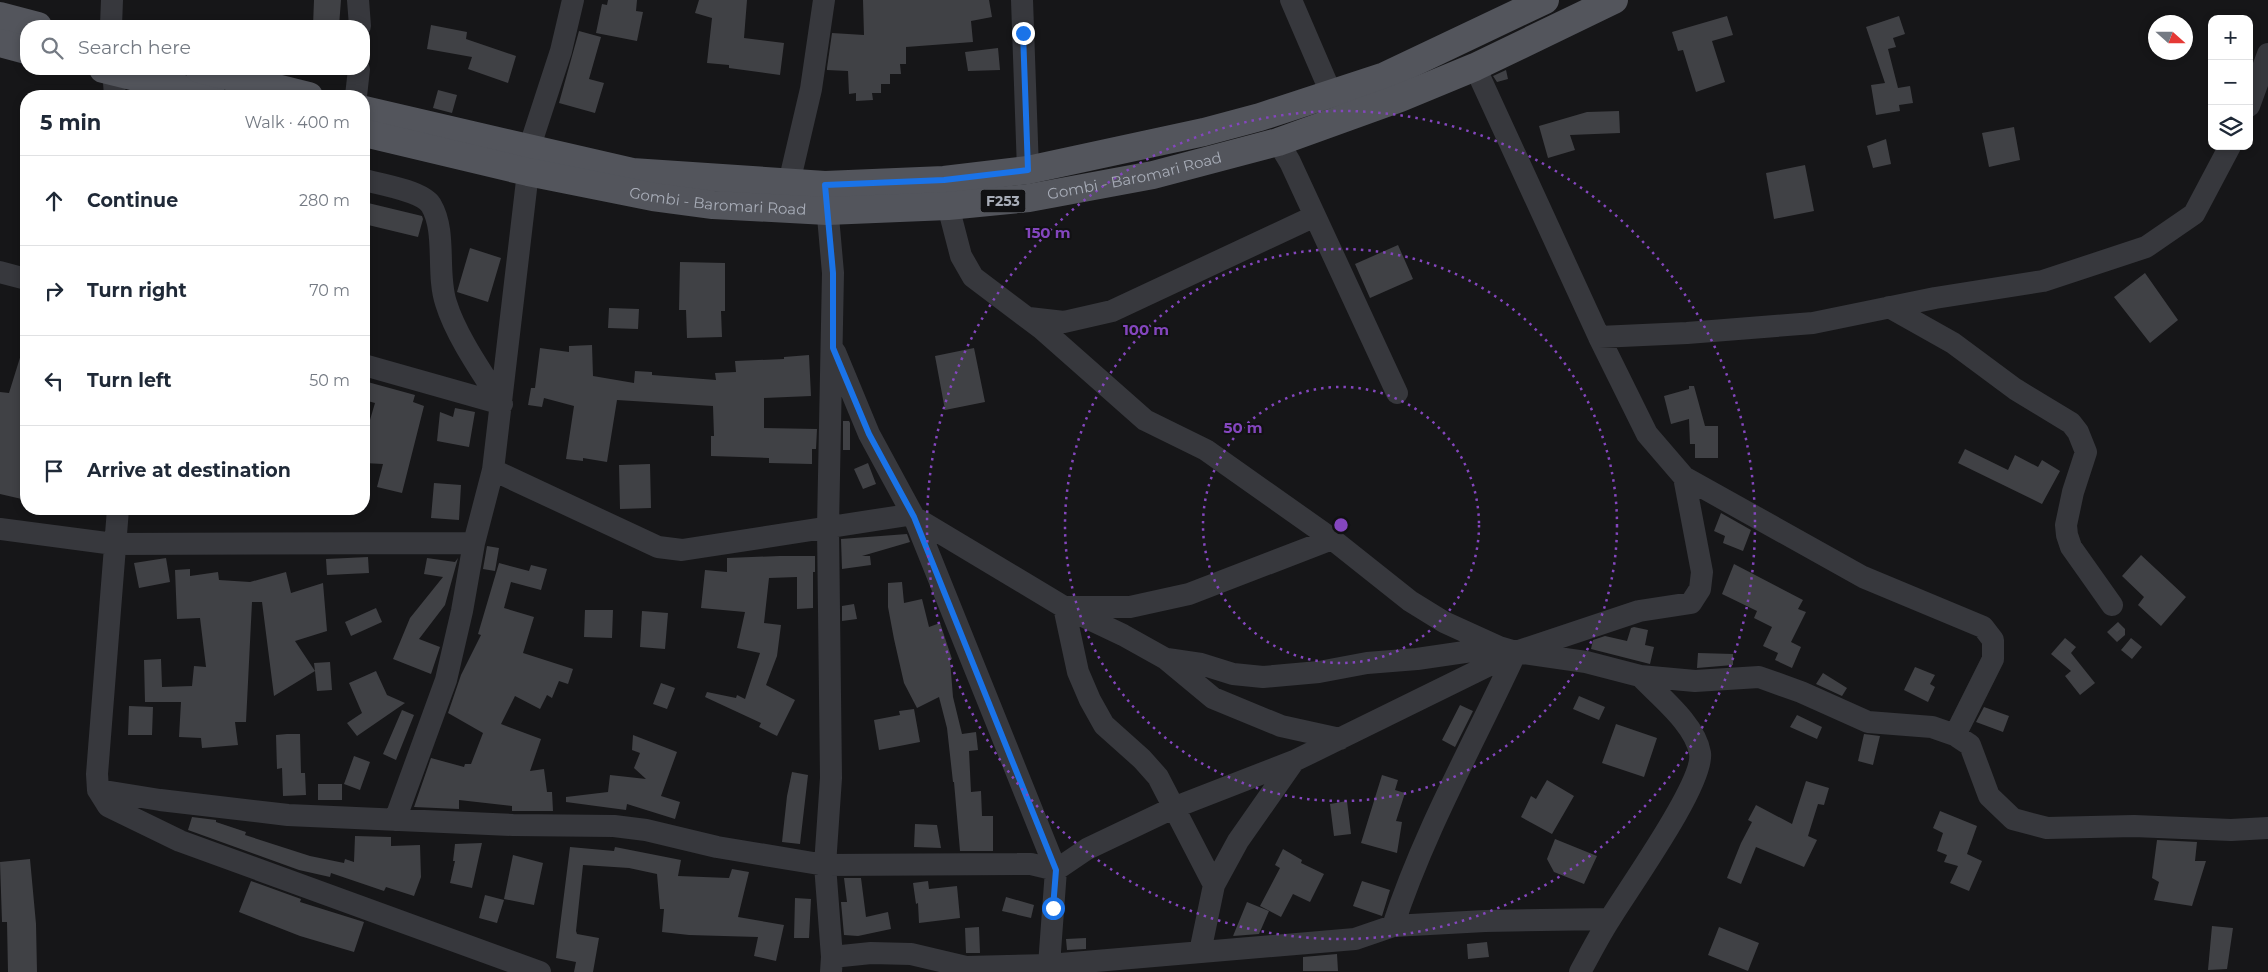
<!DOCTYPE html>
<html lang="en">
<head>
<meta charset="utf-8">
<style>
	:root { --surface:#fff; --page:#f2f2f3; --text:#1f2937; --muted:#747a83; --line:#e0e1e3 }
	body { margin:0; font-family:Montserrat,sans-serif; background:var(--page); color:var(--text) }
	.controls { position:absolute; right:15px; top:15px; display:grid; overflow:hidden; border-radius:10px; box-shadow:0 2px 8px #0003 }
	.controls button { width:45px; height:45px; display:grid; place-items:center; padding:0; border:0; border-bottom:1px solid var(--line); background:var(--surface); color:var(--text); font:25px sans-serif }
	.compass { position:absolute; left:2148px; top:15px; width:45px; height:45px; border-radius:50%; background:var(--surface); box-shadow:0 2px 8px #0003; rotate:111deg }
	.stop { position:absolute; width:15px; height:15px; margin:-11px; border:4px solid #1a73e8; border-radius:50%; background:#fff }
	.stop.end { background:#1a73e8; border-color:#fff; box-shadow:0 1px 5px #0008 }
	.list { margin:0; padding:0; list-style:none }
	h2 { display:flex; justify-content:space-between; align-items:center; height:65px; margin:0; padding:0 20px; font-size:21px }
	h2 small { font-size:16px; font-weight:400; color:var(--muted) }
	.list li { display:grid; grid-template-columns:32px 1fr auto; gap:15px; align-items:center; box-sizing:border-box; height:90px; padding:0 20px; border-top:1px solid var(--line) }
	.list b { display:block; font-size:19px; white-space:nowrap }
	.list em { font-size:16px; font-style:normal; color:var(--muted) }
	.icon { flex:none; width:28px; height:28px; fill:none; stroke:currentColor; stroke-width:2; stroke-linecap:round; stroke-linejoin:round }
	.map { position:relative; flex:none; width:2268px; height:972px; overflow:hidden }
	.search { position:absolute; background:var(--surface); box-shadow:0 2px 8px #0003; left:20px; top:20px; width:350px; height:55px; display:flex; align-items:center; gap:12px; box-sizing:border-box; padding:0 18px; border-radius:20px; color:var(--muted); font-size:19px }
	.panel { position:absolute; background:var(--surface); box-shadow:0 2px 8px #0003; left:20px; top:90px; width:350px; height:425px; border-radius:20px }
	.map>svg:first-child { display:block }
	.building { fill:#404145 }
	.lines { fill:none; stroke-linecap:round; stroke-linejoin:round }
	.street { stroke:#37383d; stroke-width:22 }
	.primary { stroke:#53555c; stroke-width:28 }
	.route { stroke:#1a73e8; stroke-width:6 }
	.ring { fill:none; stroke:#8446be; stroke-width:2.5; stroke-dasharray:2.5 5 }
	.labels { text-anchor:middle; stroke-width:4; stroke-linejoin:round; paint-order:stroke }
	.shield { fill:#111113; stroke:#7b7e86; stroke-width:1 }
	.shield-label { font-size:14px; font-weight:bold; fill:#a8adb8 }
	.street-label { font-size:15px; fill:#a8adb8; stroke:#111113 }
	.centre { fill:#8446be; stroke:#111113; stroke-width:2.5 }
	.ring-label { font-size:15px; text-anchor:middle; font-weight:bold; fill:#8446be; stroke:#111113; stroke-width:4; stroke-linejoin:round; paint-order:stroke }
</style>
</head>
<body>
<div class="map">
<svg width="2268" height="972" viewBox="0 0 2268 972">
	<rect width="100%" height="100%" fill="#161618"/>
	<path class="building" d="M 314,0 L 341,0 L 339,26 L 313,26 Z
		M 608,0 L 637,0 L 636,11 L 643,12 L 637,41 L 596,33 L 602,4 L 607,5 Z
		M 699,0 L 747,0 L 744,38 L 784,43 L 780,75 L 729,68 L 729,65 L 707,63 L 712,18 L 695,13 Z
		M 863,0 L 989,0 L 992,17 L 971,21 L 973,42 L 906,47 L 906,64 L 900,64 L 901,74 L 890,74 L 890,84 L 881,84 L 881,93 L 872,93 L 873,100 L 856,101 L 856,93 L 849,94 L 848,71 L 827,70 L 827,68 L 832,33 L 864,35 Z
		M 1727,16 L 1733,35 L 1712,41 L 1725,82 L 1696,92 L 1683,50 L 1678,51 L 1672,32 Z
		M 1899,16 L 1905,34 L 1893,38 L 1896,47 L 1888,49 L 1898,88 L 1910,86 L 1913,103 L 1899,105 L 1900,111 L 1876,115 L 1871,85 L 1885,83 L 1866,27 Z
		M 431,25 L 467,32 L 466,39 L 516,56 L 508,83 L 468,69 L 472,57 L 427,49 Z
		M 579,31 L 601,37 L 589,79 L 604,83 L 595,113 L 559,103 Z
		M 998,48 L 1000,70 L 968,71 L 965,52 Z
		M 1506,70 L 1508,79 L 1497,82 L 1493,76 Z
		M 438,90 L 457,95 L 452,113 L 433,108 Z
		M 1619,111 L 1620,133 L 1570,135 L 1575,150 L 1548,158 L 1539,126 L 1587,112 Z
		M 2014,127 L 2020,160 L 1989,167 L 1982,133 Z
		M 1886,139 L 1891,164 L 1873,168 L 1867,146 Z
		M 1805,165 L 1814,211 L 1774,219 L 1766,173 Z
		M 364,202 L 422,216 L 423,219 L 418,237 L 364,224 Z
		M 1398,245 L 1413,279 L 1370,298 L 1355,264 Z
		M 470,248 L 501,258 L 488,302 L 457,292 Z
		M 680,262 L 725,263 L 725,311 L 721,311 L 722,337 L 687,338 L 686,310 L 679,310 Z
		M 2145,273 L 2178,320 L 2150,343 L 2114,297 Z
		M 609,308 L 639,309 L 638,329 L 608,328 Z
		M 592,345 L 593,376 L 634,383 L 635,371 L 652,372 L 652,375 L 716,380 L 715,373 L 736,372 L 735,361 L 784,359 L 784,357 L 809,355 L 811,396 L 764,398 L 764,428 L 817,429 L 816,449 L 812,449 L 812,464 L 769,463 L 769,458 L 711,456 L 711,436 L 714,436 L 713,406 L 617,400 L 607,462 L 583,458 L 583,461 L 566,459 L 574,406 L 544,398 L 542,407 L 528,405 L 531,388 L 535,388 L 540,348 L 569,352 L 569,346 Z
		M 23,348 L 26,349 L 26,500 L 0,494 L 0,392 L 9,393 Z
		M 974,348 L 985,402 L 945,410 L 935,356 Z
		M 364,381 L 415,395 L 413,402 L 424,406 L 402,493 L 377,487 L 383,464 L 364,463 L 364,440 L 375,403 L 364,400 Z
		M 1689,386 L 1694,386 L 1705,426 L 1718,426 L 1718,458 L 1695,458 L 1695,444 L 1690,444 L 1689,419 L 1671,424 L 1664,396 L 1689,389 Z
		M 455,408 L 475,412 L 469,447 L 437,441 L 440,412 L 453,417 Z
		M 843,421 L 849,421 L 850,423 L 850,450 L 843,450 Z
		M 1965,449 L 2008,470 L 2015,455 L 2038,467 L 2042,460 L 2060,471 L 2042,504 L 1958,463 Z
		M 868,463 L 876,484 L 863,489 L 854,469 Z
		M 650,464 L 651,508 L 620,509 L 619,465 Z
		M 434,483 L 461,485 L 459,520 L 431,518 Z
		M 1721,513 L 1751,530 L 1743,551 L 1723,543 L 1725,536 L 1714,531 Z
		M 907,534 L 910,542 L 862,556 L 870,556 L 871,565 L 842,569 L 841,539 Z
		M 487,546 L 499,548 L 495,571 L 483,569 Z
		M 2141,555 L 2186,597 L 2161,626 L 2138,605 L 2144,597 L 2122,576 Z
		M 780,556 L 815,556 L 815,572 L 813,572 L 813,608 L 797,609 L 797,577 L 769,578 L 764,623 L 781,625 L 777,656 L 766,685 L 795,700 L 777,736 L 759,727 L 761,723 L 705,697 L 707,692 L 736,698 L 737,695 L 745,699 L 760,653 L 737,648 L 745,612 L 701,608 L 705,570 L 727,572 L 727,558 Z
		M 368,557 L 369,573 L 327,575 L 326,559 Z
		M 166,558 L 170,582 L 139,588 L 134,563 Z
		M 427,558 L 455,562 L 458,558 L 445,605 L 419,639 L 440,647 L 431,674 L 393,659 L 410,618 L 443,577 L 424,574 Z
		M 499,563 L 529,571 L 531,565 L 547,569 L 541,590 L 511,582 L 504,608 L 534,617 L 523,653 L 573,669 L 568,684 L 559,681 L 552,698 L 547,695 L 540,709 L 515,696 L 501,724 L 541,739 L 530,771 L 544,769 L 547,792 L 552,792 L 553,811 L 512,811 L 512,806 L 459,800 L 459,809 L 414,807 L 431,758 L 464,767 L 465,764 L 471,764 L 483,733 L 448,713 L 461,675 L 481,635 L 478,634 Z
		M 1734,564 L 1803,600 L 1798,609 L 1806,612 L 1791,642 L 1801,647 L 1792,668 L 1775,660 L 1778,653 L 1763,646 L 1772,627 L 1754,618 L 1757,611 L 1722,594 Z
		M 190,569 L 190,576 L 218,572 L 219,580 L 250,582 L 286,572 L 291,593 L 323,583 L 327,631 L 295,641 L 315,671 L 314,663 L 330,662 L 332,690 L 317,691 L 315,671 L 274,696 L 262,602 L 252,602 L 246,722 L 235,722 L 238,745 L 202,748 L 201,738 L 179,737 L 181,702 L 145,702 L 144,660 L 161,659 L 162,687 L 192,686 L 194,666 L 206,667 L 200,618 L 177,619 L 175,570 Z
		M 902,582 L 904,603 L 922,599 L 929,627 L 940,623 L 952,659 L 950,660 L 953,697 L 962,734 L 976,732 L 978,750 L 969,751 L 971,792 L 981,791 L 982,816 L 993,816 L 993,851 L 960,851 L 954,782 L 953,782 L 947,728 L 939,697 L 917,708 L 904,683 L 894,639 L 888,607 L 888,583 Z
		M 854,604 L 857,619 L 842,621 L 842,606 Z
		M 376,608 L 382,622 L 351,636 L 345,622 Z
		M 585,610 L 613,610 L 612,638 L 584,637 Z
		M 642,611 L 668,613 L 665,649 L 640,647 Z
		M 2118,622 L 2125,629 L 2125,635 L 2117,642 L 2107,632 Z
		M 1634,627 L 1648,630 L 1645,645 L 1654,647 L 1650,664 L 1591,649 L 1593,640 L 1605,636 L 1627,641 L 1631,628 Z
		M 2065,638 L 2076,647 L 2071,653 L 2095,683 L 2080,695 L 2065,676 L 2071,671 L 2051,654 Z
		M 2131,638 L 2142,647 L 2132,659 L 2121,650 Z
		M 1698,653 L 1733,654 L 1733,665 L 1697,668 Z
		M 1915,667 L 1935,675 L 1930,684 L 1935,687 L 1928,702 L 1904,690 Z
		M 376,671 L 387,695 L 405,703 L 357,736 L 347,723 L 362,713 L 349,683 Z
		M 1823,673 L 1847,688 L 1842,696 L 1816,684 Z
		M 661,683 L 675,688 L 667,709 L 653,704 Z
		M 1579,696 L 1605,707 L 1599,720 L 1573,709 Z
		M 1460,705 L 1473,711 L 1455,747 L 1442,740 Z
		M 129,706 L 153,707 L 152,735 L 128,735 Z
		M 1984,707 L 2009,716 L 2003,732 L 1976,722 Z
		M 914,709 L 920,742 L 879,750 L 874,720 L 900,715 L 899,711 Z
		M 402,710 L 414,715 L 396,760 L 383,754 Z
		M 1797,715 L 1822,727 L 1817,739 L 1790,727 Z
		M 1616,724 L 1657,738 L 1644,777 L 1602,763 Z
		M 287,734 L 300,734 L 301,773 L 305,773 L 306,795 L 283,796 L 282,768 L 277,769 L 276,735 Z
		M 1864,734 L 1880,736 L 1873,765 L 1858,761 Z
		M 633,735 L 677,752 L 661,796 L 680,802 L 675,819 L 627,804 L 626,810 L 566,802 L 566,797 L 608,792 L 610,775 L 646,779 L 634,768 L 640,753 L 632,750 Z
		M 354,756 L 370,762 L 360,790 L 344,784 Z
		M 792,772 L 808,775 L 800,844 L 782,842 L 787,796 Z
		M 1382,775 L 1398,780 L 1395,790 L 1405,793 L 1396,821 L 1402,822 L 1397,853 L 1361,843 Z
		M 1547,780 L 1574,796 L 1552,834 L 1521,817 L 1531,796 L 1536,799 Z
		M 1806,781 L 1829,788 L 1824,805 L 1818,804 L 1808,836 L 1817,840 L 1804,867 L 1756,847 L 1741,884 L 1727,878 L 1741,843 L 1752,822 L 1748,820 L 1756,805 L 1792,824 Z
		M 318,784 L 342,784 L 342,800 L 318,800 Z
		M 1347,801 L 1351,834 L 1334,836 L 1330,804 Z
		M 1940,811 L 1977,826 L 1967,854 L 1982,861 L 1969,891 L 1950,883 L 1958,866 L 1944,862 L 1947,855 L 1937,851 L 1943,833 L 1933,828 Z
		M 192,817 L 216,820 L 216,822 L 246,832 L 245,835 L 310,856 L 344,863 L 345,859 L 354,862 L 355,836 L 391,837 L 391,846 L 420,845 L 421,877 L 414,896 L 386,887 L 384,891 L 331,873 L 330,877 L 299,870 L 188,830 Z
		M 915,824 L 937,825 L 941,848 L 914,847 Z
		M 1555,839 L 1597,856 L 1584,884 L 1554,872 L 1547,859 Z
		M 2157,840 L 2197,842 L 2195,861 L 2206,861 L 2192,906 L 2154,900 L 2159,882 L 2152,878 Z
		M 482,843 L 472,888 L 450,883 L 455,861 L 453,861 L 455,844 Z
		M 570,847 L 614,851 L 615,847 L 681,860 L 678,876 L 729,878 L 732,869 L 749,872 L 738,917 L 784,925 L 776,961 L 754,956 L 758,937 L 689,935 L 662,932 L 664,909 L 660,909 L 657,874 L 629,868 L 583,865 L 576,931 L 577,934 L 599,938 L 593,972 L 574,972 L 576,962 L 556,958 Z
		M 1283,849 L 1302,860 L 1301,863 L 1324,874 L 1310,902 L 1293,894 L 1281,917 L 1260,906 L 1280,868 L 1275,865 Z
		M 513,855 L 543,863 L 534,905 L 504,899 Z
		M 30,859 L 36,924 L 37,972 L 8,972 L 7,922 L 2,922 L 0,862 Z
		M 844,878 L 861,878 L 866,917 L 888,912 L 891,929 L 858,936 L 844,935 L 841,902 L 847,902 Z
		M 251,881 L 301,899 L 300,902 L 364,922 L 354,952 L 300,936 L 239,912 Z
		M 928,881 L 929,889 L 957,886 L 960,918 L 919,923 L 918,903 L 916,904 L 913,883 Z
		M 1362,881 L 1390,890 L 1382,916 L 1353,906 Z
		M 485,895 L 504,900 L 497,923 L 479,918 Z
		M 1006,897 L 1034,905 L 1031,918 L 1002,911 Z
		M 795,898 L 811,899 L 809,938 L 794,938 Z
		M 1247,902 L 1269,911 L 1259,934 L 1233,936 Z
		M 2212,926 L 2233,928 L 2227,969 L 2208,970 Z
		M 979,927 L 980,953 L 966,953 L 965,928 Z
		M 1719,927 L 1759,943 L 1748,971 L 1708,955 Z
		M 1086,938 L 1086,949 L 1067,950 L 1066,939 Z
		M 1487,942 L 1489,957 L 1468,959 L 1467,944 Z
		M 1337,954 L 1338,971 L 1303,971 L 1303,957 Z"/>
	<g class="lines">
		<path class="street" d="M 358,0 L 360,26
			M 1022,0 L 1028,170
			M 1291,0 L 1331,93
			M 111,26 L 112,0
			M 1475,67 L 1599,337 L 1647,434 L 1684,477 L 1863,577 L 1983,627 L 1993,640 L 1993,659 L 1955,735
			M 113,69 L 115,96
			M 356,96 L 359,69
			M 2249,106 L 2268,54
			M 1278,142 L 1290,162 L 1397,393
			M 364,180 C 380,184 422,191 431,205 C 447,232 436,273 446,303 C 456,336 483,374 502,404
			M 789,183 L 811,89 L 824,0
			M 826,194 L 833,273 L 828,527 L 831,778 L 825,865 L 832,957 L 831,972
			M 948,206 L 961,256 L 973,277 L 1042,329 L 1145,420 L 1206,450 L 1332,539 L 1410,601 L 1444,622 L 1499,647 L 1516,652 L 1586,662 L 1640,676 L 1695,681 L 1759,677 L 1801,692 L 1868,722 L 1932,727 L 1955,735 L 1970,745 L 1989,796 L 2013,819 L 2047,828 L 2134,826 L 2231,830 L 2268,828
			M 0,272 L 26,279
			M 1889,307 L 1953,343 L 2015,389 L 2071,423 L 2078,432 L 2086,452 L 2073,492 L 2066,525 L 2067,535 L 2071,547 L 2112,605
			M 1029,318 L 1064,322 L 1112,311 L 1315,216
			M 1599,337 L 1687,333 L 1813,323 L 1935,298 L 2043,281 L 2146,247 L 2194,214 L 2230,146
			M 835,352 L 869,434 L 914,517 L 1056,870 L 1049,965
			M 364,365 L 502,404
			M 493,470 L 658,547 L 682,550 L 908,515 L 914,517 L 1064,607 L 1123,635 L 1166,659 L 1213,698 L 1281,726 L 1340,739
			M 118,509 L 97,774 L 98,790 L 108,806 L 180,841 L 540,972
			M 0,529 L 114,544 L 474,543
			M 1167,659 L 1201,664 L 1233,674 L 1263,677 L 1319,672 L 1367,663 L 1417,659 L 1499,647
			M 98,790 L 160,800 L 288,815 L 513,825 L 614,826 L 646,830 L 717,847 L 825,865 L 1031,864 L 1056,870 L 1087,849 L 1173,808 L 1294,761 L 1516,652 L 1639,611 L 1691,603 L 1700,589 L 1702,572 L 1684,477
			M 395,820 L 446,680 L 462,611 L 474,543 L 493,470 L 528,172 L 529,149 L 561,51 L 573,0
			M 1214,885 L 1238,841 L 1294,761
			M 1393,926 C 1424,831 1474,743 1516,652
			M 1200,952 L 1214,885 L 1158,777 L 1142,759 L 1104,725 L 1090,700 L 1078,672 L 1064,607 L 1130,607 L 1189,594 L 1332,539
			M 832,957 L 871,953 L 911,954 L 966,967 L 1049,965 L 1355,939 L 1393,926 L 1485,921 L 1609,919
			M 1580,972 C 1590,954 1599,936 1610,919 C 1628,889 1705,782 1700,753 C 1695,724 1660,697 1640,676"/>
		<g class="primary">
			<path d="M 0,16 L 38,26"/>
			<path d="M 0,43 L 26,50"/>
			<path d="M 103,69 L 212,96"/>
			<path d="M 199,69 L 309,96"/>
			<path d="M 364,110 L 632,172 L 825,185 L 944,180 L 1028,170 L 1204,132 L 1260,117 L 1385,76 L 1545,0"/>
			<path id="s1" d="M 364,133 L 528,172 L 653,197 L 713,205 L 827,211 L 948,206 L 1029,198 L 1153,175 L 1278,142 L 1400,98 L 1475,67 L 1614,0"/>
		</g>
	</g>
	<g class="lines">
		<path class="route" d="M 1023,33 L 1028,170 L 944,180 L 825,185 L 833,273 L 833,348 L 869,434 L 914,517 L 1056,870 L 1053,908"/>
	</g>
	<g class="ring">
		<circle cx="1341" cy="525" r="138"/>
		<circle cx="1341" cy="525" r="276"/>
		<circle cx="1341" cy="525" r="414"/>
	</g>
	<g class="labels">
		<rect class="shield" x="980.5" y="189.5" width="45" height="23" rx="4"/>
		<g class="shield-label">
			<text x="1003" y="206">F253</text>
		</g>
		<g class="street-label">
			<text dy="5" stroke="none"><textPath href="#s1" startOffset="781">Gombi - Baromari Road</textPath></text>
			<text dy="5" stroke="none"><textPath href="#s1" startOffset="361">Gombi - Baromari Road</textPath></text>
		</g>
	</g>
	<circle cx="1341" cy="525" r="8" class="centre"/>
	<g class="ring-label">
		<text x="1048" y="238">150 m</text>
		<text x="1146" y="335">100 m</text>
		<text x="1243" y="433">50 m</text>
	</g>
</svg>
<div class="controls">
<button>+</button>
<button>−</button>
<button><svg class="icon" aria-label="layers" viewBox="0 0 24 24"><path d="M12 4l9 5-9 5-9-5zM3 14l9 5 9-5"/></svg></button>
</div>
<svg class="compass" viewBox="-18 -18 36 36"><path d="M0-13l5 13h-10z" fill="#e53935"/><path d="M0 13l5-13h-10z" fill="#747a83"/></svg>
<div class="stop" style="left:1053px;top:908px"></div>
<div class="stop end" style="left:1023px;top:33px"></div>
<div class="search"><svg class="icon" aria-label="search" viewBox="0 0 24 24"><circle cx="10" cy="10" r="6"/><path d="M15 15l6 6"/></svg>Search here</div>
<section class="panel">
<h2>5 min<small>Walk · 400 m</small></h2>
<ul class="list">
<li><svg class="icon" aria-label="ahead" viewBox="0 0 24 24"><path d="M12 20V5M6 11l6-6 6 6"/></svg><div><b>Continue</b></div><em>280 m</em></li>
<li><svg class="icon" aria-label="right" viewBox="0 0 24 24"><path d="M7 20v-9h11M14 6l5 5-5 5"/></svg><div><b>Turn right</b></div><em>70 m</em></li>
<li><svg class="icon" aria-label="left" viewBox="0 0 24 24"><path d="M17 20v-9H6M10 6l-5 5 5 5"/></svg><div><b>Turn left</b></div><em>50 m</em></li>
<li><svg class="icon" aria-label="arrive" viewBox="0 0 24 24"><path d="M6 21V4h12l-3 4 3 4H6"/></svg><div><b>Arrive at destination</b></div></li>
</ul>
</section>
</div>
</body>
</html>
